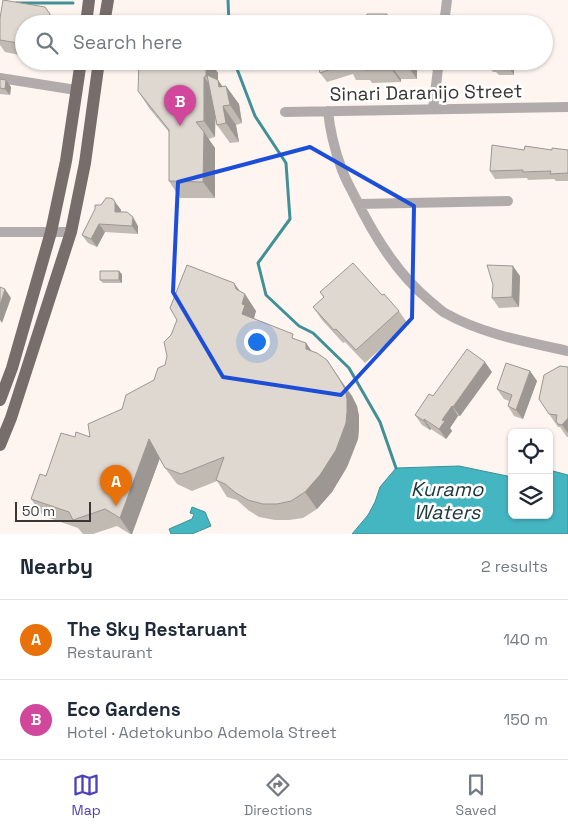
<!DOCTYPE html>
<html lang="en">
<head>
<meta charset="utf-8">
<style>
	:root { --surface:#fff; --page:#f6f6f7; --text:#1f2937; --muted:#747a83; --line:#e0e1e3; --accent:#4c43ba }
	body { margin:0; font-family:"Space Grotesk",sans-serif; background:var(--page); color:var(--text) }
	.controls { position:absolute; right:15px; bottom:15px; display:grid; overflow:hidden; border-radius:8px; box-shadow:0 1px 4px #0004 }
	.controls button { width:45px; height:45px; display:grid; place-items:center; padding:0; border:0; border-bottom:1px solid var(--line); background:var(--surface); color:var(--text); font:25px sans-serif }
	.scale { position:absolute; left:15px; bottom:12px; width:76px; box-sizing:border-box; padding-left:5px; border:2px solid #3a3634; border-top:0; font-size:14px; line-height:18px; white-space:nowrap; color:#3a3634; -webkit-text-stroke:4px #fff; paint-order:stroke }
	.you { position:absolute; left:256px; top:341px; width:18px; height:18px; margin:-12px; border:4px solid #fff; border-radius:50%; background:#1a73e8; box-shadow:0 0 0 8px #1a73e833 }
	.badge { display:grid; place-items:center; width:32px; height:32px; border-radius:50%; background:var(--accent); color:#fff; font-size:16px; font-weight:700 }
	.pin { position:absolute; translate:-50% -41px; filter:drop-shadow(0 1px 2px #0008) }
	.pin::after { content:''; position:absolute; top:26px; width:18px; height:15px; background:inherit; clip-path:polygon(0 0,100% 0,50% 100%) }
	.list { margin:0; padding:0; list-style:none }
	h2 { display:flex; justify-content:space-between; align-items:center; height:65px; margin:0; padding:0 20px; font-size:21px }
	h2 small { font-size:16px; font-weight:400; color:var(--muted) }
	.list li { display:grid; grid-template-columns:32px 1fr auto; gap:15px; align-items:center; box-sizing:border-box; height:80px; padding:0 20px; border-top:1px solid var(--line) }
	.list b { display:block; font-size:19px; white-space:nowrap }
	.list p { margin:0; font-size:16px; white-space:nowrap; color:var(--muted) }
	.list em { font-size:16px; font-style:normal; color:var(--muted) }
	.icon { flex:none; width:28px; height:28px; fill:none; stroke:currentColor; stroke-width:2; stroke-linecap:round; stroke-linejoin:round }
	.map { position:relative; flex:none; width:568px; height:534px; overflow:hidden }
	.search { position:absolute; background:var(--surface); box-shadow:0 1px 4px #0004; left:15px; right:15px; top:15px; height:55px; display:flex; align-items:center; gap:12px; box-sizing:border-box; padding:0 18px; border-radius:28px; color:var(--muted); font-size:19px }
	.sheet { height:225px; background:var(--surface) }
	nav { display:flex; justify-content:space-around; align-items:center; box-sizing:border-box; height:70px; border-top:1px solid var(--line); background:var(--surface); font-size:14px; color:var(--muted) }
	nav a { display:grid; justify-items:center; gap:2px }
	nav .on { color:var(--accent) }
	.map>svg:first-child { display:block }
	.water { fill:#44b6c2; stroke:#419097 }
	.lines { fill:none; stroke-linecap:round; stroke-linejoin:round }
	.stream { stroke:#419097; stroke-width:3 }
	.minor { stroke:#b1acab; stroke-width:10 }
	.major { stroke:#776e6c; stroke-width:12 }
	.wall { fill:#c0bab3 }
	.shaded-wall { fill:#9c9792 }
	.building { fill:#dfd8d0; stroke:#9c9792 }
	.marked { fill:none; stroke:#1d4ed8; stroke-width:4; stroke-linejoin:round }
	.labels { text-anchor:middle; stroke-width:5; stroke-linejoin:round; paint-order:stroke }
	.street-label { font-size:19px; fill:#3a3634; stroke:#fff }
	.water-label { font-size:20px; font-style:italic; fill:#1d3639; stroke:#fff }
</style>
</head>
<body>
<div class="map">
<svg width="568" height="534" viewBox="0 0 568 534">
	<rect width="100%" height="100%" fill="#fef5f1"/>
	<path class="water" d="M 459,466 L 512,477 L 512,515 L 549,515 L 549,470 L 568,475 L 568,534 L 352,534 L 368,515 L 375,502 L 380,487 L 396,468 Z
		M 192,507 L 205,512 L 211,526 L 192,534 L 171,534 L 169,529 L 192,519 L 194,514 L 190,513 Z"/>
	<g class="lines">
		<path class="stream" d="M 228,0 L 229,24
			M 16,3 L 73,3
			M 234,61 L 255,116 L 286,163 L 290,219 L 258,263 L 266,295 L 299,326 L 313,333 L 349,368 L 380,422 L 396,468"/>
		<path class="minor" d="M 444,24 L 447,0
			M 0,78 L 76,90
			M 433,109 L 439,61
			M 328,111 C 330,131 334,148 341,167 C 344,177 350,187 355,197 C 374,236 397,274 430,301 C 435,305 440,310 445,313 C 482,334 527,342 568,351
			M 285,112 L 568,107
			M 359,204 L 508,201
			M 0,232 L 71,232"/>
		<path class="major" d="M 86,24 L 89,0
			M 104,24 L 108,0
			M 0,400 L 12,368 L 51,232 L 66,161 L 81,61
			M 0,445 L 11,418 L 71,232 L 85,163 L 99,61"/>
	</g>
	<path class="wall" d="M 45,7 L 56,24 L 24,24 L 24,56 L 5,52 L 0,45 L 0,18 Z
		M 317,61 L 417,61 L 417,79 L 401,79 L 401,82 L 372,83 L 370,80 L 356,80 L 353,74 L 327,82 L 320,73 Z
		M 478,61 L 534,61 L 534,62 L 532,65 L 528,66 L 514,62 L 514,75 L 499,75 L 496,72 L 493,72 L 488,65 L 480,65 Z
		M 211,63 L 218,73 L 218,80 L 222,87 L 239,104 L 242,123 L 236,125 L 239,142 L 230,143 L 217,125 L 215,116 L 215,137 L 208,139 L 215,148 L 215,198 L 180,198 L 169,181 L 169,132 L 149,108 L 138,91 Z
		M 0,79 L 6,80 L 11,87 L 10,95 L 0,94 Z
		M 524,150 L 568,150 L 568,181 L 556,181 L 554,179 L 528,180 L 527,178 L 495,179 L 490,171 Z
		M 113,199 L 121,210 L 121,212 L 138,226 L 138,234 L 105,232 L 97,247 L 88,243 L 82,235 L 101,205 Z
		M 122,274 L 122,283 L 103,283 L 100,280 Z
		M 520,276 L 519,307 L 499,308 L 492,298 Z
		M 240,292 L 256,311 L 254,318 L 255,319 L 297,340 L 306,343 L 312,352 L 327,360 L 352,396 L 357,406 L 359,416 L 359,429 L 358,439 L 352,455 L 347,467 L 332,492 L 317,509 L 303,518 L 289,520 L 275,520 L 259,517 L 248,510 L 237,500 L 227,497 L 217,481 L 192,491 L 177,484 L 165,468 L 160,458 L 132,534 L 130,534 L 117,526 L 93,534 L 83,534 L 78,528 L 43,516 L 31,499 L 46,476 L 75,437 L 90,437 L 154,380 L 165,365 Z
		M 320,292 L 382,295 L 399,311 L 408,324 L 365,363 L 345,342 L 343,343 L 322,320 L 313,307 L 324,298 Z
		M 568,367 L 568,437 L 567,437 L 560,427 L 558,427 L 549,414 Z
		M 530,371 L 537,381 L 523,419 L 514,416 L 508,406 L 509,401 L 504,399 L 497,389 Z
		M 492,372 L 460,416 L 458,416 L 450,428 L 452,431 L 446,439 L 431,429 L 430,430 L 422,425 L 415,415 L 433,396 Z"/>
	<path class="shaded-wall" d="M 45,7 L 56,24 L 48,24 Z
		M 331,16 L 337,24 L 334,24 Z
		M 408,16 L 413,24 L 408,24 Z
		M 200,18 L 204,24 L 200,24 Z
		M 203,61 L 211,61 L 211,63 L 218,73 L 218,80 L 228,94 L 226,86 L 239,104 L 242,123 L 230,105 L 218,93 L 206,76 Z
		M 408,61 L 417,61 L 417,79 L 408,67 Z
		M 508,61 L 514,62 L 514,75 L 508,66 Z
		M 529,61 L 534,61 L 534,62 L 532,65 Z
		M 392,67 L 401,79 L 401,82 L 392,70 Z
		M 204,77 L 216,93 L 215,137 L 204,121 Z
		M 6,80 L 11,87 L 10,95 L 5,89 Z
		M 223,106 L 236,125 L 239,142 L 226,123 Z
		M 204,132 L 215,148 L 215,198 L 203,182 Z
		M 115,202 L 121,210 L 121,220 L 115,212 Z
		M 133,217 L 138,226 L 138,234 L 132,226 Z
		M 99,224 L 105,232 L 97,247 L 91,239 Z
		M 513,266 L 520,276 L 519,307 L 512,297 Z
		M 119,271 L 122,274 L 122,283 L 119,280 Z
		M 234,283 L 244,297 L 245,294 L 256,311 L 254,318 L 257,322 L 242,314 L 242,304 L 236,289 Z
		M 5,289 L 11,298 L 2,323 L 0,320 L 0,305 Z
		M 306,343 L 318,360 L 306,349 Z
		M 485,362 L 492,372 L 460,416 L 453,407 Z
		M 530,371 L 537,381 L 523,419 L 516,410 Z
		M 340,380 L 352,396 L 357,406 L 359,416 L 359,429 L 358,439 L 347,467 L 332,492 L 317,509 L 305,492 Z
		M 452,406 L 458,416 L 450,428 L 452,431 L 446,439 L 439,429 L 442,420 Z
		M 567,418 L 568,419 L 568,433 L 562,425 Z
		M 424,419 L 431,429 L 430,430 L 424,421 Z
		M 149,439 L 161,455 L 132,534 L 131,534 L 120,518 Z"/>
	<path class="building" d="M 3,0 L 45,7 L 50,14 L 48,24 L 24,24 L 24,44 L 0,40 L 0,18 Z
		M 367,14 L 387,14 L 387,17 L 408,16 L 408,24 L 347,24 L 347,18 L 367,18 Z
		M 331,16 L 334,24 L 305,24 Z
		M 140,17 L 200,18 L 200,24 L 140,24 Z
		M 139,61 L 206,61 L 206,76 L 204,77 L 204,121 L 196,122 L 204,132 L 203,182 L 169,181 L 169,130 L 138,91 Z
		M 317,61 L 345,61 L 346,64 L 320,73 Z
		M 348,61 L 408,61 L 408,67 L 392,67 L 392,70 L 364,70 L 364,67 L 348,67 Z
		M 486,61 L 508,61 L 508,66 L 493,66 L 493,63 L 487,63 Z
		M 207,75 L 218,80 L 219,87 L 226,86 L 230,105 L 223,106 L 226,123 L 217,125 Z
		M 0,79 L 6,80 L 5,89 L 0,88 Z
		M 492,145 L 524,150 L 525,146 L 552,150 L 552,148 L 568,150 L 568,173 L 550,174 L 551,171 L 523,172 L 523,170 L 490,171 Z
		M 106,198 L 110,198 L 113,199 L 115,202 L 115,212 L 127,212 L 133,217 L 132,226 L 99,224 L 91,239 L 82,235 L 95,209 L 95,205 L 101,205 Z
		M 353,263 L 382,295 L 384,294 L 399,311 L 356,350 L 336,329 L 334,330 L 313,307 L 324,297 L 320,292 Z
		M 187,265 L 234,283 L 236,289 L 245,294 L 242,304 L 245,305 L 242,314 L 293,334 L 292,338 L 306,343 L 306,349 L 317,353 L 327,360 L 340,380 L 345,389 L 347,399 L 347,412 L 346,423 L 336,450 L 320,475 L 305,492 L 291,501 L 277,504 L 263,504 L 248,500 L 236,493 L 225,484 L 216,480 L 224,457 L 181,474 L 165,468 L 149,439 L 120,518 L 105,509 L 73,520 L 69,512 L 31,499 L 40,474 L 46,476 L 61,433 L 75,437 L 76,432 L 90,437 L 88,424 L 122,409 L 126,395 L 154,380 L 158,368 L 165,365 L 167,356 L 164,342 L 171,335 L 177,320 L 170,308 Z
		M 487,265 L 513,266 L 512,297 L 492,298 L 493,285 Z
		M 100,271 L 119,271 L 119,280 L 100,280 Z
		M 0,287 L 5,289 L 0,305 Z
		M 467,349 L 485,362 L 453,407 L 452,406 L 442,420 L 445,421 L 439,429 L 424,419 L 424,421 L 415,415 L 429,394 L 433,396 Z
		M 506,363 L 530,371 L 516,410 L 508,406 L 512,395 L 497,389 Z
		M 560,366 L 568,367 L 568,418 L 562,425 L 558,424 L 556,421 L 557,415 L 549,414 L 539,399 L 544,375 Z"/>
	<path class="marked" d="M 310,147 L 414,206 L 412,318 L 341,395 L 223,377 L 173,292 L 178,182 Z"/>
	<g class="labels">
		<g class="street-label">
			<text transform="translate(426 92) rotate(-1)" y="7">Sinari Daranijo Street</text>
		</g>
		<g class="water-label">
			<text x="447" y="496">Kuramo<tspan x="447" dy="23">Waters</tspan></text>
		</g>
	</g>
</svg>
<div class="controls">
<button><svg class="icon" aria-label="locate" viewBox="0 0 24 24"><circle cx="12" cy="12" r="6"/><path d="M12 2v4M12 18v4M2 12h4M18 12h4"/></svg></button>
<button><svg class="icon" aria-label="layers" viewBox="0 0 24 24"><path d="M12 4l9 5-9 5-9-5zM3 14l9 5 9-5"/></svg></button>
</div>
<div class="scale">50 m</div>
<div class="you"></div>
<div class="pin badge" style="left:116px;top:506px;background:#e8710a">A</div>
<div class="pin badge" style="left:180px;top:126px;background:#d1479c">B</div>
<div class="search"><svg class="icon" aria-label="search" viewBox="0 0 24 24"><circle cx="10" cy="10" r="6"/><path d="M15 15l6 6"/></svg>Search here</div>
</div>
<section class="sheet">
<h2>Nearby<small>2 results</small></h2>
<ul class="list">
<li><span class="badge" style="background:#e8710a">A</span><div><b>The Sky Restaruant</b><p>Restaurant</p></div><em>140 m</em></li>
<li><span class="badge" style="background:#d1479c">B</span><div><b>Eco Gardens</b><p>Hotel · Adetokunbo Ademola Street</p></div><em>150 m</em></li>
</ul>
</section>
<nav>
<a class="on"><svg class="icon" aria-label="map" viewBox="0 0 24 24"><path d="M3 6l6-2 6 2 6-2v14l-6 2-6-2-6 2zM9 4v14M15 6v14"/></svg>Map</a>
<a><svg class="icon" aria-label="directions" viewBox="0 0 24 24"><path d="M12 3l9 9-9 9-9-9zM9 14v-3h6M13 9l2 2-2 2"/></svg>Directions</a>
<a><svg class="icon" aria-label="saved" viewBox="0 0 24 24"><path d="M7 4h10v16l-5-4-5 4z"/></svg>Saved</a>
</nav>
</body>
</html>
